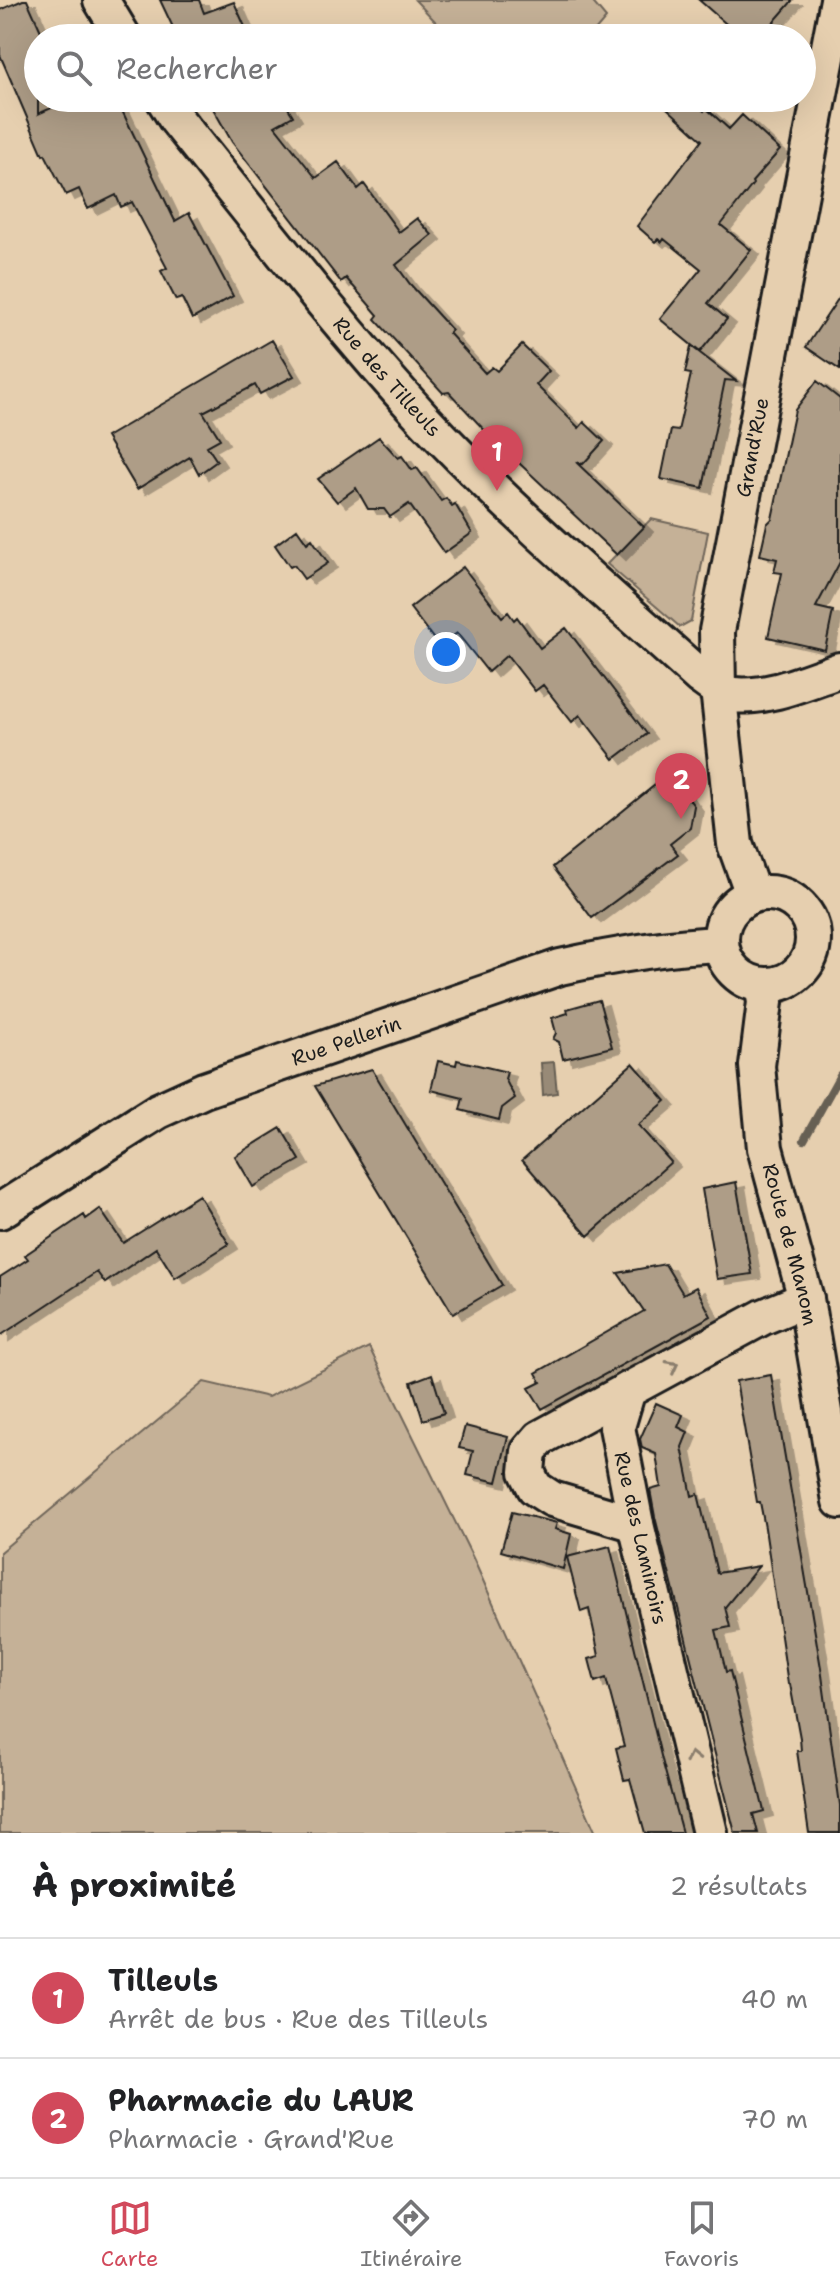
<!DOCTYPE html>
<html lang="fr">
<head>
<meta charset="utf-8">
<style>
	:root { --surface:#fff; --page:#f2f2f2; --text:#202124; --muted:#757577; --line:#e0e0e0; --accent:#d1495b }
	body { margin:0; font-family:"Shantell Sans",sans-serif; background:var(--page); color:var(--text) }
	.you { position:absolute; left:446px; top:652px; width:28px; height:28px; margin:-20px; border:6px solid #fff; border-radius:50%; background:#1a73e8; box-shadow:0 0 0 12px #1a73e833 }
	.badge { display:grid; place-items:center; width:52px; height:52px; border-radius:50%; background:var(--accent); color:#fff; font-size:26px; font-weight:700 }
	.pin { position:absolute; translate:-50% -66px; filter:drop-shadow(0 2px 4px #0008) }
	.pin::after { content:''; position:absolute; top:42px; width:28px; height:24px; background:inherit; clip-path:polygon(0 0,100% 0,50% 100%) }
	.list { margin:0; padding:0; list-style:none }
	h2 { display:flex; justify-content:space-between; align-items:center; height:104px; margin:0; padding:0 32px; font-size:34px }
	h2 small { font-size:26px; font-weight:400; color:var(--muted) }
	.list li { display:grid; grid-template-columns:52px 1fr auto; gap:24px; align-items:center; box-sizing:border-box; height:120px; padding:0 32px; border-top:2px solid var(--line) }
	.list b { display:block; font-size:30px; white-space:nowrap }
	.list p { margin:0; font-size:26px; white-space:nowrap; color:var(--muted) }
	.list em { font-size:26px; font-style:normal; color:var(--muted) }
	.icon { flex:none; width:44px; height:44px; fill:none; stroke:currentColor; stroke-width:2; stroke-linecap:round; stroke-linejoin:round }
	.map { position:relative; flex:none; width:840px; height:1833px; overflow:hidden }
	.search { position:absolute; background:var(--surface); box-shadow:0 8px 32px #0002; left:24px; right:24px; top:24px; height:88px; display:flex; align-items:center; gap:20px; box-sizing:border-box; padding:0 28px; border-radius:44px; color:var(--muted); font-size:30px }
	.sheet { height:344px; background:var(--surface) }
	nav { display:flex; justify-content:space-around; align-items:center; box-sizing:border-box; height:112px; border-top:2px solid var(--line); background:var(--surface); font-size:22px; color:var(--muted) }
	nav a { display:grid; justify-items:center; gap:4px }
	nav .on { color:var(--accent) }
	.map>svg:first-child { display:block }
	.green { fill:#c5b197; stroke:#70665a; stroke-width:2 }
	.water { fill:#988a77; stroke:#665e53; stroke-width:2 }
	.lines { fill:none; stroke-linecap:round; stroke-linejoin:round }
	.stream { stroke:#665e53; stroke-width:8 }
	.building { fill:#ae9d87; stroke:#1c1c1c; stroke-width:2; filter:url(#shadow) }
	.minor-casing { stroke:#1c1c1c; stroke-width:40 }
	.minor { stroke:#e6cfaf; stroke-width:34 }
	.oneway { stroke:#8b7e6d }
	.labels { text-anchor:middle; stroke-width:6; stroke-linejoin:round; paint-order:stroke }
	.street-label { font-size:20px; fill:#1c1c1c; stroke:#e6cfaf }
</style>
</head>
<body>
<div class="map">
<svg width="840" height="1833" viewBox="0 0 840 1833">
	<defs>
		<filter id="shadow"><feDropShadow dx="9" dy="5" stdDeviation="0" flood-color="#0004"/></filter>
	</defs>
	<rect width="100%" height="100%" fill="#e6cfaf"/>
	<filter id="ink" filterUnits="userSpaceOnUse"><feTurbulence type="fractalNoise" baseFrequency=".0125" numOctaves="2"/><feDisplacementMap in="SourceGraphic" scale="16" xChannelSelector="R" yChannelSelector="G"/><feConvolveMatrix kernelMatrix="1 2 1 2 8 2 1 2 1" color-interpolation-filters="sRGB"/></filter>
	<g filter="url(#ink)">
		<path class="green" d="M 415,0 L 591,0 L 606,18 L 589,38 L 451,38 Z
			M 651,519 L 708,532 L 691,621 L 680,627 L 607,564 Z
			M 369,1347 L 473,1558 L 596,1833 L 0,1833 L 0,1552 L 204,1382 L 268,1397 Z"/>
		<path class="water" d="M 554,1062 L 557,1093 L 543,1095 L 541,1063 Z"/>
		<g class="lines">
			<path class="stream" d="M 804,1140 L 840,1075"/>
		</g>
		<path class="building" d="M 23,0 L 27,0 L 44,38 L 38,38 L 38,114 L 74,98 L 116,98 L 175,221 L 189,213 L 233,296 L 192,319 L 182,298 L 176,300 L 161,271 L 167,268 L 132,202 L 121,207 L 116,195 L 88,209 L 79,189 L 66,195 L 45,154 L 43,155 L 0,55 L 0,10 Z
			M 160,0 L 199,0 L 204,13 L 234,2 L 250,38 L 178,38 Z
			M 699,0 L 793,0 L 760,38 L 742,38 Z
			M 207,98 L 282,98 L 293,116 L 275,126 L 316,178 L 338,162 L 358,189 L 364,184 L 399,232 L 417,218 L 432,235 L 396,265 L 410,284 L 452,330 L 449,333 L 485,373 L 492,367 L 497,371 L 522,345 L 549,371 L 536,385 L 579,428 L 584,422 L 604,441 L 583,464 L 576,462 L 644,527 L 617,555 L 488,434 L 449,392 L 443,393 L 375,319 L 378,315 L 346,278 L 341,282 L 232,142 Z
			M 656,98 L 689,98 L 704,111 L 706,108 L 729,129 L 742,115 L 780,150 L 752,182 L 753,184 L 721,225 L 751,250 L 708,303 L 727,319 L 700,352 L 660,319 L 701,269 L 664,239 L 662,242 L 658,239 L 655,242 L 637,226 L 702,140 Z
			M 840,296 L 840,370 L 806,347 Z
			M 272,340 L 294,376 L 260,394 L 255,385 L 203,412 L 220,439 L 207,446 L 217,461 L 199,474 L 190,457 L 137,489 L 106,437 Z
			M 691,346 L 736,381 L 725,380 L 703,488 L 661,479 L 671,430 L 678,431 L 691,374 L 685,373 Z
			M 817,381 L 840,399 L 840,562 L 816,607 L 833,611 L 825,650 L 768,637 L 782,573 L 774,572 L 777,559 L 760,555 L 767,524 L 772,519 L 795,410 Z
			M 379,437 L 398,458 L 402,456 L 412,470 L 417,468 L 441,501 L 446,498 L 452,506 L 455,504 L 472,533 L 444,553 L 409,504 L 390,517 L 384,509 L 368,509 L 356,488 L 337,502 L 318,479 Z
			M 297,529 L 307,543 L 312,539 L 328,563 L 304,579 L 294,565 L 290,567 L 275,545 Z
			M 463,567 L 502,617 L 508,612 L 514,620 L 517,617 L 540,648 L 566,628 L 647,734 L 614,759 L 580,715 L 572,722 L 543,685 L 535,691 L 507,655 L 488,672 L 457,633 L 439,646 L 410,608 Z
			M 670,773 L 694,806 L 690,828 L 670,844 L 678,854 L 592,918 L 553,867 Z
			M 599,1000 L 612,1047 L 563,1059 L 559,1042 L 553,1039 L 556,1033 L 552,1018 L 568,1013 L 567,1009 Z
			M 457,1060 L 507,1072 L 505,1079 L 515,1098 L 502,1108 L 499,1120 L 460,1110 L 463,1098 L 431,1090 L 438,1061 L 456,1065 Z
			M 633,1063 L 666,1101 L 638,1125 L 671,1162 L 588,1236 L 522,1160 Z
			M 372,1069 L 502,1285 L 453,1314 L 315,1086 Z
			M 281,1128 L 300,1160 L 253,1187 L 235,1156 Z
			M 736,1182 L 752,1274 L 717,1279 L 702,1189 Z
			M 199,1195 L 229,1244 L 175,1278 L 156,1248 L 105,1283 L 97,1272 L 0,1336 L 0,1277 L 28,1259 L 25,1255 L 84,1215 L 86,1219 L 100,1209 L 123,1243 Z
			M 665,1264 L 683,1294 L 696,1287 L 711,1316 L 542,1409 L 529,1388 L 541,1382 L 536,1373 L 644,1311 L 618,1273 Z
			M 432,1374 L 444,1413 L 423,1420 L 411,1382 Z
			M 771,1375 L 821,1668 L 840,1805 L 840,1833 L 809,1833 L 797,1751 L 801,1751 L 800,1738 L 790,1684 L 788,1684 L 765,1528 L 760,1502 L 757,1502 L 736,1381 Z
			M 656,1403 L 683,1415 L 678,1427 L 688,1432 L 682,1447 L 692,1496 L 698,1494 L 717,1573 L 759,1566 L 725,1607 L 730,1627 L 716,1630 L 726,1672 L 730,1671 L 764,1811 L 753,1814 L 758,1833 L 735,1833 L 655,1517 L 650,1490 L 661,1487 L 656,1454 L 642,1448 L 640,1439 Z
			M 465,1426 L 508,1437 L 497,1482 L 467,1475 L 473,1451 L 459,1448 Z
			M 512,1512 L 557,1523 L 555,1529 L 571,1534 L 563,1569 L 501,1551 Z
			M 610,1546 L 662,1760 L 682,1833 L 645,1833 L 630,1779 L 624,1780 L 616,1748 L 624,1746 L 606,1678 L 595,1682 L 589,1659 L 599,1656 L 595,1636 L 589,1609 L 581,1612 L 567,1557 Z"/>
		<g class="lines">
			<defs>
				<g id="minor">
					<path d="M 101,0 L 124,38"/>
					<path id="s1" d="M 163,98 L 176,119 C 257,220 336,323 424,419 C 509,510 606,592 699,676 C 709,683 720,693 733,695 C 769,699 807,681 840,670"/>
					<circle cx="767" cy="939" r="46"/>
					<path id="s2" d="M 753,894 L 735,844 L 718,689 L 717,631 L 838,0"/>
					<path id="s3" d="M 762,985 L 765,1002 L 757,1066 L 765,1148 L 806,1299 L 840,1501"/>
					<path id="s4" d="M 0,1211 L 158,1111 L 204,1090 L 560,967 C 614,955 666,946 721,944"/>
					<path d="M 628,1390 L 540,1438 L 529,1451 L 527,1472 L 535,1488 L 552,1499 L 636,1524"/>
					<path d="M 710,1833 L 636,1524 L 617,1427 L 628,1390 L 763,1317 L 806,1299"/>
				</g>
			</defs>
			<use href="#minor" class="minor-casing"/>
			<use href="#minor" class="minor"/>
		</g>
		<defs><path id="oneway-chevron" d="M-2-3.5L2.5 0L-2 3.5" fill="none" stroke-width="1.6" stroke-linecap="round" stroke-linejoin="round" transform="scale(2)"/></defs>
		<g class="oneway">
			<use href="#oneway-chevron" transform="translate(673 1366) rotate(-28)"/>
			<use href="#oneway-chevron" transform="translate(692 1757) rotate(-103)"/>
		</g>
	</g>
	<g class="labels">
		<g class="street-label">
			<text dy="7" stroke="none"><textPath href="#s1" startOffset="358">Rue des Tilleuls</textPath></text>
			<text dy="7" stroke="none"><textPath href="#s2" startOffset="454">Grand'Rue</textPath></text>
			<text dy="7" stroke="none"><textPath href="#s4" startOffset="388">Rue Pellerin</textPath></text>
			<text dy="7" stroke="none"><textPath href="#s3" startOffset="264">Route de Manom</textPath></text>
			<text transform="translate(641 1538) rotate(77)" y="7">Rue des Laminoirs</text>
		</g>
	</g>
</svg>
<div class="you"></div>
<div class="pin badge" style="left:497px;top:491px">1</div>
<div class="pin badge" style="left:681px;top:819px">2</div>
<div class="search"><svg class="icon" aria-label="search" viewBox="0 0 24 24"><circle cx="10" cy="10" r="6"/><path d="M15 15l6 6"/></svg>Rechercher</div>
</div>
<section class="sheet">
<h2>À proximité<small>2 résultats</small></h2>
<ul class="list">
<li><span class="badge">1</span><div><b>Tilleuls</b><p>Arrêt de bus · Rue des Tilleuls</p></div><em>40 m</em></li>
<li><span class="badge">2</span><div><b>Pharmacie du LAUR</b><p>Pharmacie · Grand'Rue</p></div><em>70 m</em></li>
</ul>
</section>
<nav>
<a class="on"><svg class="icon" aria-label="map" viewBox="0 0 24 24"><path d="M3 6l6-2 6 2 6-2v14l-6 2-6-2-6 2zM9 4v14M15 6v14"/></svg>Carte</a>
<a><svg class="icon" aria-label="directions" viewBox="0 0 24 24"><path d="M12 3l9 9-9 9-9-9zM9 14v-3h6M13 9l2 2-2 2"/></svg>Itinéraire</a>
<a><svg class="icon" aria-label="saved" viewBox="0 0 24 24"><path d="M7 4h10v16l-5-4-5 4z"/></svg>Favoris</a>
</nav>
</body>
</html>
